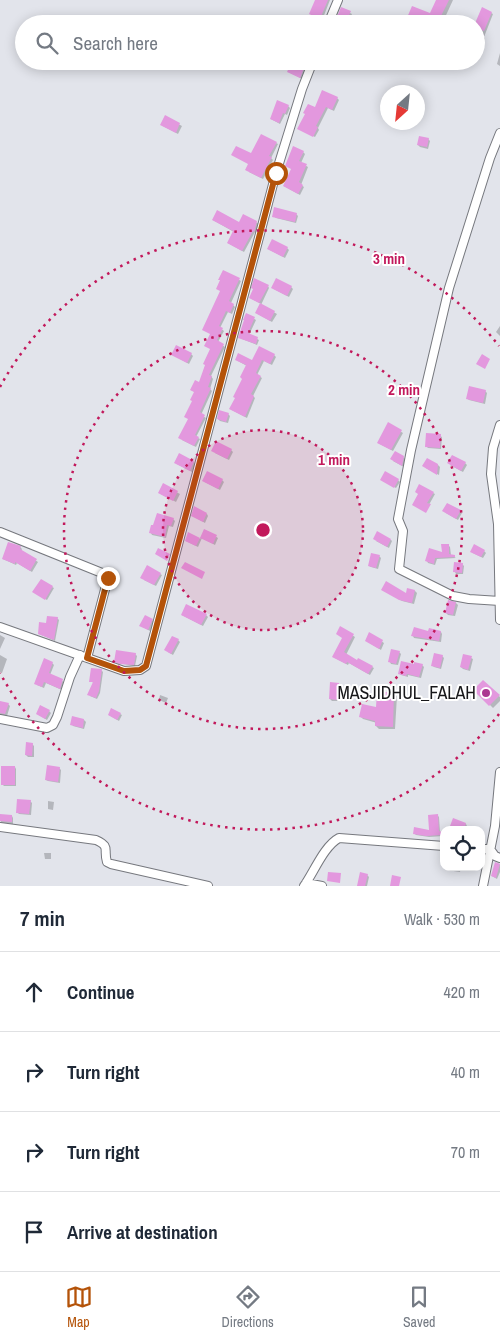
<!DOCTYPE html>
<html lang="en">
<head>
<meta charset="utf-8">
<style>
	:root { --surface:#fff; --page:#f2f2f3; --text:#1f2937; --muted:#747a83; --line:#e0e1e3; --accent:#b45309 }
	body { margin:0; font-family:"Archivo Narrow",sans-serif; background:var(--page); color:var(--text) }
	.controls { position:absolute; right:15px; bottom:15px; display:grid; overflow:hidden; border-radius:10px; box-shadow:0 2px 12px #0003 }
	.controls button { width:45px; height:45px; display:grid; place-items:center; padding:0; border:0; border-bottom:1px solid var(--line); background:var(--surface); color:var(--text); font:25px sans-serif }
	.compass { position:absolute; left:380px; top:85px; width:45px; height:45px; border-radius:50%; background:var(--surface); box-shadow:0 2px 12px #0003; rotate:207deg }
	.stop { position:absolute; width:15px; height:15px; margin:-11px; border:4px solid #b45309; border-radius:50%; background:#fff }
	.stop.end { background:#b45309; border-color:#fff; box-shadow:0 1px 5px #0008 }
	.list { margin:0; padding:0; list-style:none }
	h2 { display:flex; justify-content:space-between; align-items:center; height:65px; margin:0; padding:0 20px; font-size:21px }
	h2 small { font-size:16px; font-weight:400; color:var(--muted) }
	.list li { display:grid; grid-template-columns:32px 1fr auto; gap:15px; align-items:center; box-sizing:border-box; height:80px; padding:0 20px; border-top:1px solid var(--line) }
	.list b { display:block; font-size:19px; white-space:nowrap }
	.list em { font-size:16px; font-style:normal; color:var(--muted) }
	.icon { flex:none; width:28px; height:28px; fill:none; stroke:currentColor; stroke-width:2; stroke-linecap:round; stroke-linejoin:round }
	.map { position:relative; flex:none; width:500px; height:886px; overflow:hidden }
	.search { position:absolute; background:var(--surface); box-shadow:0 2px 12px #0003; left:15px; right:15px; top:15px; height:55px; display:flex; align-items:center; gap:12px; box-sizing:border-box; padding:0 18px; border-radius:28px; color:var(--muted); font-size:19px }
	.sheet { height:385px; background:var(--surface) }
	nav { display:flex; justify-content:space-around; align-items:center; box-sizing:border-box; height:70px; border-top:1px solid var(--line); background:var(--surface); font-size:14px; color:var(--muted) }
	nav a { display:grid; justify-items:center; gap:2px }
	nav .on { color:var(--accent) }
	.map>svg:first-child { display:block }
	.shadow { fill:#0003 }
	.building { fill:#e398de }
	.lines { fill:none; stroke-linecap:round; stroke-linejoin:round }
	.minor-casing { stroke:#76787e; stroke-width:10 }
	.minor { stroke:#fff; stroke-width:8 }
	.route { stroke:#b45309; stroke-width:6 }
	.ring { fill:none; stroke:#c2185b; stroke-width:2.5; stroke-dasharray:2.5 5 }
	.poi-dot { fill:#ab3791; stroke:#fff; stroke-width:2 }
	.labels { text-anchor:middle; stroke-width:4; stroke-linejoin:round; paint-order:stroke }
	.poi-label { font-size:18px; fill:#17171a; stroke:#fff; text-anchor:end }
	.centre { fill:#c2185b; stroke:#fff; stroke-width:2.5 }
	.ring-label { font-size:15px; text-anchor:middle; font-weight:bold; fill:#c2185b; stroke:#fff; stroke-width:4; stroke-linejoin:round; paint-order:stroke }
</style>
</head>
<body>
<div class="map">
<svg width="500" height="886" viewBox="0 0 500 886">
	<rect width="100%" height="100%" fill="#e2e4eb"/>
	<path class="shadow" d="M 316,0 L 330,0 L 323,18 L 311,13 Z
		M 437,0 L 453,0 L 442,24 L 413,24 L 408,20 L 431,15 Z
		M 342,9 L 352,14 L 348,24 L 336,24 Z
		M 491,13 L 493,14 L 484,37 L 485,38 L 481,49 L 476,47 L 476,24 Z
		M 275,19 L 285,24 L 273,24 Z
		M 500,53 L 500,66 L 497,64 Z
		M 305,61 L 308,64 L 302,79 L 289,72 Z
		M 337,98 L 339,100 L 334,111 L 328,108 L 318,128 L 319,130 L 315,137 L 301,130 L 316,109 Z
		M 288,106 L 290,108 L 287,115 L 285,114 L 280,124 L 271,119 Z
		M 165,117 L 182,126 L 178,134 L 163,126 Z
		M 428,139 L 430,141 L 428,149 L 420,147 L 418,145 Z
		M 276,143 L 278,144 L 271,158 L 273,160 L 263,179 L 249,172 L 252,155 Z
		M 303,152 L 305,154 L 301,163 L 308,167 L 301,185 L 304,187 L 300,195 L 284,186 Z
		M 296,214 L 298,216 L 296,223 L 276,218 L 274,216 Z
		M 244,216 L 259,224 L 256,233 L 255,232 L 244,252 L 228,243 L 234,232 L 213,220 L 240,224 Z
		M 287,248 L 289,250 L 285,258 L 270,250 Z
		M 224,271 L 241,281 L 231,303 L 235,307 L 232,314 L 228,312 L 220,328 L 224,331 L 218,342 L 225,347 L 211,376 L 213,379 L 210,389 L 212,391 L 201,415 L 206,418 L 196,437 L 200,439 L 196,447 L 182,440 L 190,419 L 194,402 L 195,392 L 191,390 L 199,384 L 211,350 L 211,334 L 222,292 Z
		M 268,286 L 269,288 L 261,305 L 277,314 L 272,322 L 258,314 L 261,304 L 252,299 Z
		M 291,287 L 293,289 L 289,297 L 274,289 Z
		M 246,314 L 256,320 L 249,335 L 259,340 L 257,345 L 242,339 Z
		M 500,326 L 500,336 L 496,332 Z
		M 191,354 L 193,356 L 189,364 L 175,356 Z
		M 274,355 L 276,357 L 272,365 L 264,361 L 257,375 L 262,378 L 253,396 L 255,398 L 247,418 L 232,410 L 247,366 L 238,361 L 253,362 Z
		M 485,391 L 487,393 L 485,404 L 469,400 L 467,398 Z
		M 228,414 L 230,416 L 228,423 L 220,421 L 218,419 Z
		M 389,424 L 403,433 L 393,451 L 380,444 Z
		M 440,436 L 442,437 L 441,449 L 428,448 L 426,446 Z
		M 231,450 L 233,452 L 229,460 L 215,453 Z
		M 403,457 L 405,459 L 404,467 L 393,461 Z
		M 194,462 L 195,464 L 192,472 L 177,464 Z
		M 465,463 L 467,465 L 463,472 L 450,465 Z
		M 438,465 L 440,467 L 439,475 L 426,468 Z
		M 222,480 L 224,482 L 220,490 L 205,482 Z
		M 398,480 L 400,482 L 396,488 L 383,481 Z
		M 163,485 L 180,494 L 176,502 L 161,494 Z
		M 433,493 L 435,494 L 425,512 L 419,494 Z
		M 447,504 L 462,513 L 458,520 L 446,513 Z
		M 207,514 L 208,516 L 205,523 L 193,516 Z
		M 173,519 L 175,521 L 173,527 L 169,526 L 166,538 L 152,535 L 151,533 L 154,527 Z
		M 205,530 L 218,538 L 215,545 L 202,538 L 198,547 L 186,541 L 189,534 L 200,539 Z
		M 391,540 L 392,541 L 389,548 L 376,541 Z
		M 448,545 L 450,547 L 451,555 L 456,558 L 437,559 L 435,565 L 428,563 L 427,561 L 443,554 Z
		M 20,547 L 22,549 L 21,551 L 38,562 L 32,572 L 17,563 L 16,565 L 3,559 Z
		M 484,551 L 486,553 L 483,558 L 473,553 Z
		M 379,556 L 381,558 L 378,569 L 371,567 L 369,566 Z
		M 462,564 L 464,566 L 463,574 L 456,574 L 455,572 Z
		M 160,574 L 162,575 L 156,586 L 144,580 Z
		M 52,587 L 54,588 L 47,600 L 35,593 Z
		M 408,589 L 415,591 L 417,593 L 414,604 L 402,601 L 385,591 L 407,594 Z
		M 449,602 L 456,603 L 458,605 L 455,616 L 448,615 L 446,613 Z
		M 182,615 L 206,615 L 208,617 L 203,626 Z
		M 57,618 L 59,620 L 55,641 L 39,634 L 47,624 Z
		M 152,620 L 154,622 L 150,631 L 143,627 Z
		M 341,628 L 355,637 L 346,655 L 358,661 L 372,667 L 374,668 L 370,675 L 349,663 L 348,665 L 335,658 L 343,638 Z
		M 429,632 L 441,632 L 442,634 L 441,642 L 414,638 L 413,636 Z
		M 370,634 L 384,643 L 381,650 L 368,642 Z
		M 0,635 L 5,638 L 0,649 Z
		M 178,640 L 180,642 L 173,655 L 168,652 Z
		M 399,652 L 401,654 L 398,665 L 391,664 L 390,662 Z
		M 135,654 L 137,656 L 135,666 L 117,663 Z
		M 0,655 L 7,659 L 2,673 L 0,672 Z
		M 442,656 L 444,658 L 441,669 L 434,667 L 432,665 Z
		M 471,658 L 473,659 L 470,671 L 463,669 L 461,667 Z
		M 52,663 L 54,665 L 50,675 L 64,682 L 62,690 L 46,683 L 44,688 L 37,685 Z
		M 422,665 L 424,667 L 421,678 L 408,675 L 408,677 L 401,675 L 399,673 Z
		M 101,670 L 103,672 L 100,693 L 97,699 L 90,696 L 94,683 L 90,681 Z
		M 483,681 L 500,697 L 500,701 L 493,708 L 475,690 Z
		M 338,684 L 340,686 L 340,701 L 332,701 L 330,699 Z
		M 394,694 L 397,696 L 395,729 L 379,729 L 376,726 L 377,723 L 363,719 L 361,717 L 377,709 Z
		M 160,695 L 168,698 L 166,703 L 159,700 Z
		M 0,702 L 8,704 L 10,706 L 7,716 L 0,716 Z
		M 49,711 L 51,713 L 47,720 L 39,715 Z
		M 120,714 L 122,715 L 119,721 L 109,715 Z
		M 73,718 L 84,720 L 86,722 L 84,729 L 73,726 L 72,724 Z
		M 32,744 L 34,746 L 34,757 L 28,757 L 26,755 Z
		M 15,767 L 16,769 L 16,786 L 4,786 L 2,784 Z
		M 59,768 L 61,770 L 60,783 L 48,781 L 46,780 Z
		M 30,801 L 32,803 L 31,815 L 19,814 L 17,812 Z
		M 48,801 L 54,802 L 53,810 L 48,809 Z
		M 0,815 L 12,816 L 13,818 L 13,824 L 1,823 Z
		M 438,816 L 439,817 L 440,833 L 442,833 L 443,836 L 429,837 L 416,835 L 414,833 L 430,831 Z
		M 466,824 L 467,826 L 466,830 L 460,830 L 451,825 Z
		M 44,853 L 51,853 L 51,859 L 45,859 Z
		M 496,863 L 500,864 L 500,872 L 497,879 L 492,876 Z
		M 446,867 L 461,867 L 460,872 L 447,870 Z
		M 367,875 L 369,877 L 367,886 L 359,886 Z"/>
	<path class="building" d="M 315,0 L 328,0 L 320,19 L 309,14 Z
		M 436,0 L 449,0 L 437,24 L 415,24 L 406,20 L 412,6 L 430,13 Z
		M 341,7 L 351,11 L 345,24 L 339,24 L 335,22 Z
		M 482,7 L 492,12 L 484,31 L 476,28 L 476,21 Z
		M 476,32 L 484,35 L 476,54 Z
		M 292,61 L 307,61 L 300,78 L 287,72 Z
		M 322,90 L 338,97 L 332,110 L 326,107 L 316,126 L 318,127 L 313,137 L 297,129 L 305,114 L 303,113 L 308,104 L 315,107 Z
		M 277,100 L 289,105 L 285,114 L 283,113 L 279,123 L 270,119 Z
		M 165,115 L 180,123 L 176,133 L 160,125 Z
		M 261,134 L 277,142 L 269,156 L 272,157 L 261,178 L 245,170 L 248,164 L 231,155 L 236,146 L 251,153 Z
		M 419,136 L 429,138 L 427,147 L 417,145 Z
		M 293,146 L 304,151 L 299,161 L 307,164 L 299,182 L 303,185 L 298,194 L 283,186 L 291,169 L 285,166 Z
		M 274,207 L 297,213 L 295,222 L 272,217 Z
		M 217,210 L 239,222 L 243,214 L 257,221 L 255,229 L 254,232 L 253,231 L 242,251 L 227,243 L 233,231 L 212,220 Z
		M 272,239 L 288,247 L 283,257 L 267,249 Z
		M 223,270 L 240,278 L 229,301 L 234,304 L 230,313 L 226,311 L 219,326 L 223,328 L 217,340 L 224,344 L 209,375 L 212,376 L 208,387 L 211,388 L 200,412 L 205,415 L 195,435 L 199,437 L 194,446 L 178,438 L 188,419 L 184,417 L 192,401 L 190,400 L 194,392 L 190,390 L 195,380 L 199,382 L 205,365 L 203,364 L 210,349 L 204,346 L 210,334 L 202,330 L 220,291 L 216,289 L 220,280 L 218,280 Z
		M 254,278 L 269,285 L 259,303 L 249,298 L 253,289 L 251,288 Z
		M 276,278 L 292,286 L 287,296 L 271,288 Z
		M 260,303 L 275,311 L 270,321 L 255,313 Z
		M 246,313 L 255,317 L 248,333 L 258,337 L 256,344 L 238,338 L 244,320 L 243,320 Z
		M 176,345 L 192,353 L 187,363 L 171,355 Z
		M 259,346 L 275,354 L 270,364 L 262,360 L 256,373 L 261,376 L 251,394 L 254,396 L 245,417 L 229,409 L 235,398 L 233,397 L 242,379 L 240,377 L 246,365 L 235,360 L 238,353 L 252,360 Z
		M 482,354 L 490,359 L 485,369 L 476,364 Z
		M 469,386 L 486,390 L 483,403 L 466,399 Z
		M 219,410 L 229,413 L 226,422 L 217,419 Z
		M 388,422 L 402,430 L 391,450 L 377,443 Z
		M 426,433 L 441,434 L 440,448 L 425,447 Z
		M 216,441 L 232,449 L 227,459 L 211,451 Z
		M 395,451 L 404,456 L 402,466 L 390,459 Z
		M 179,453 L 194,461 L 190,471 L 174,463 Z
		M 452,455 L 466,462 L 461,471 L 447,463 Z
		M 427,458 L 438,464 L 437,475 L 422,466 Z
		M 207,471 L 223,479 L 218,489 L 202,481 Z
		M 385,471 L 399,479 L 394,488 L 380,480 Z
		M 163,483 L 178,491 L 173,501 L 158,493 Z
		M 419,484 L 434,492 L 427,503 L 431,504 L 426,513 L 412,505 L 418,494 L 415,492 Z
		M 447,503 L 461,510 L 456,519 L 442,511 Z
		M 194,506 L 207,513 L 203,522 L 191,516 Z
		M 157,513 L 174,518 L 171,526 L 167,525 L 165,537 L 149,533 L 151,525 L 153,525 Z
		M 204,529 L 217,535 L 213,544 L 200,538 Z
		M 377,531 L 391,539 L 387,547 L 373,539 Z
		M 188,532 L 200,538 L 196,546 L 185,541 Z
		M 8,542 L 21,546 L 20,549 L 37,559 L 30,571 L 15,562 L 15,564 L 2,559 Z
		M 441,544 L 449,544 L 449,554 L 455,555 L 455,557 L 435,558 L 434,564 L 425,561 L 429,548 L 442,552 Z
		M 474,544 L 485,550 L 481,557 L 470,552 Z
		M 158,548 L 170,554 L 167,561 L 155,554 Z
		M 371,553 L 380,555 L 376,568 L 368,566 Z
		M 185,562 L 205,572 L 202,579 L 181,568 Z
		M 454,562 L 463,563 L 462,573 L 453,572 Z
		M 147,565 L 161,573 L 154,585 L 140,578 Z
		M 41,579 L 53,586 L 45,600 L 32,592 Z
		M 386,581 L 406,593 L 407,588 L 415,590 L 412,603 L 399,600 L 381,590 Z
		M 448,600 L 456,602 L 453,615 L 445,613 Z
		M 186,604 L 207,614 L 201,625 L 181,615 Z
		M 145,615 L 153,619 L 148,630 L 139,626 Z
		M 47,616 L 58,617 L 54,640 L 38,634 L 39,622 L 46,623 Z
		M 340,626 L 354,634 L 344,652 L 357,660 L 358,658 L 373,666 L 368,674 L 347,662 L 346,664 L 332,657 L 342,638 L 336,634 Z
		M 414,627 L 428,631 L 429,628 L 441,631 L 439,641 L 411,636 Z
		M 369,632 L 383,640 L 379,649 L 365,641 Z
		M 172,636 L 179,639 L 171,654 L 164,650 Z
		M 391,649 L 400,651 L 396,664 L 388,662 Z
		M 116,650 L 136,653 L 134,665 L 120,664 L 114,662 Z
		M 434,653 L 443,655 L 440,668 L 431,666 Z
		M 463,654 L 472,656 L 468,670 L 460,667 Z
		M 44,658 L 53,662 L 49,673 L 63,679 L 60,689 L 44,682 L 42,687 L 34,684 Z
		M 401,661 L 414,664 L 414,662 L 423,664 L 419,677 L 407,674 L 406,676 L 398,674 Z
		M 91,668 L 102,669 L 99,691 L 96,698 L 87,695 L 93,682 L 89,682 Z
		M 483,680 L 500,695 L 489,706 L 473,690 Z
		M 330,682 L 339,683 L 338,700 L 329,699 Z
		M 377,692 L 394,692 L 393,727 L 375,726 L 375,721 L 359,717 L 362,704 L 376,707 Z
		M 0,701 L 9,703 L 5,714 L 0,713 Z
		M 40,705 L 50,710 L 45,719 L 36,714 Z
		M 111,708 L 121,713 L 117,720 L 108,715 Z
		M 72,716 L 84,719 L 83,728 L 70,725 Z
		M 26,742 L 33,743 L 32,756 L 25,755 Z
		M 47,765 L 60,767 L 58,782 L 45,780 Z
		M 1,766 L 15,766 L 15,785 L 1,785 Z
		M 17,799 L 31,800 L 29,814 L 16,813 Z
		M 0,814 L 12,815 L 12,822 L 0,821 Z
		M 438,814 L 439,831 L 442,832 L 442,835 L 426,836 L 413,834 L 414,827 L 429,830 L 428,815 Z
		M 453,818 L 466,823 L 464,830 L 450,826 Z
		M 495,862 L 500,864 L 496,878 L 491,876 Z
		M 328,872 L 341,873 L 340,883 L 327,881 Z
		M 360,872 L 368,874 L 365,886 L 357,886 Z
		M 392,875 L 401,877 L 399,886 L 390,886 Z"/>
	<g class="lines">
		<defs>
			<path id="minor" d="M 328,24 L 338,0
				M 500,425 L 493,448 L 491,474 L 498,524 L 500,620
				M 0,532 L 102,573 L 108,578 L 87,658
				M 500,601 L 469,599 L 453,596 L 399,569 L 403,531 L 398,519 L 411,450 L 449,288 L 490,158 L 500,133
				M 0,627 L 124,671 L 140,670 L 146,666 L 276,173 L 302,89 L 313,61
				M 0,719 L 47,728 L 53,725 L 57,717 L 70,677 L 80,655
				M 0,827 L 96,840 C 111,847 103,849 107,862 L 111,864 L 208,886
				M 481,849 L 490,849 L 495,856 L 500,858
				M 306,883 L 322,886
				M 304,886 C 314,872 324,846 339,838 L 444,846
				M 483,886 L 495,826 L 500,772"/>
		</defs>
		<use href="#minor" class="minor-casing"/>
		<use href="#minor" class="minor"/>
	</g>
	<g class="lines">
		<path class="route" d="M 108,578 L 87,658 L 124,671 L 140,670 L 146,666 L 276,173"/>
	</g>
	<circle cx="263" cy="530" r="100" fill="#c2185b" fill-opacity=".12"/>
	<g class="ring">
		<circle cx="263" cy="530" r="100"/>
		<circle cx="263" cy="530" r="199"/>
		<path d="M499 714A299 299 0 0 1 0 673M0 387A299 299 0 0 1 499 346"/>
	</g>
	<circle class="poi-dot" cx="486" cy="693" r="5"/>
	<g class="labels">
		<g class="poi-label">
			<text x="476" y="699">MASJIDHUL_FALAH</text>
		</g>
	</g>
	<circle cx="263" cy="530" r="8" class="centre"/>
	<g class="ring-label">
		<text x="389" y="264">3 min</text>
		<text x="404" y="395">2 min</text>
		<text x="334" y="465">1 min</text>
	</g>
</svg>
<div class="controls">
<button><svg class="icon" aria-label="locate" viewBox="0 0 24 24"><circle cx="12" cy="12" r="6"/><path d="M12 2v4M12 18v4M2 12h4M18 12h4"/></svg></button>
</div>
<svg class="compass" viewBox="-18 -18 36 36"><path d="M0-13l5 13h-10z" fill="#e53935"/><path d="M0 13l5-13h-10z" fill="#747a83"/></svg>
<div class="stop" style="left:276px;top:173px"></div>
<div class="stop end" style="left:108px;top:578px"></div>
<div class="search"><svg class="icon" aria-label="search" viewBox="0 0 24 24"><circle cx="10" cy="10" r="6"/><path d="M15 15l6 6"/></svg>Search here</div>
</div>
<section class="sheet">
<h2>7 min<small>Walk · 530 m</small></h2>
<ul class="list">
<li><svg class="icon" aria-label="ahead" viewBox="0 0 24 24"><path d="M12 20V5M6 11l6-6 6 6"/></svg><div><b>Continue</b></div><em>420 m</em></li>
<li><svg class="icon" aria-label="right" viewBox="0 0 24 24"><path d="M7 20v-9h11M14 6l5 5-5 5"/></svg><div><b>Turn right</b></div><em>40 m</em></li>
<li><svg class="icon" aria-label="right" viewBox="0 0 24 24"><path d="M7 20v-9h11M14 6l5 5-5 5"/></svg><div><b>Turn right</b></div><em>70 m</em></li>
<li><svg class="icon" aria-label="arrive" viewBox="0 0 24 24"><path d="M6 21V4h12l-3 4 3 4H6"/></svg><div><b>Arrive at destination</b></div></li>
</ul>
</section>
<nav>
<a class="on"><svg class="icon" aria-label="map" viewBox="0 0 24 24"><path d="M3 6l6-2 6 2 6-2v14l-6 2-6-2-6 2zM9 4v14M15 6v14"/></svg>Map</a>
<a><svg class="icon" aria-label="directions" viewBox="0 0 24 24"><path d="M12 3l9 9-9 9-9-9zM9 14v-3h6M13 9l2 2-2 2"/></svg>Directions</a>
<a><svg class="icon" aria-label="saved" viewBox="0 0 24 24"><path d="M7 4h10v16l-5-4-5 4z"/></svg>Saved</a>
</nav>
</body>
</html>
